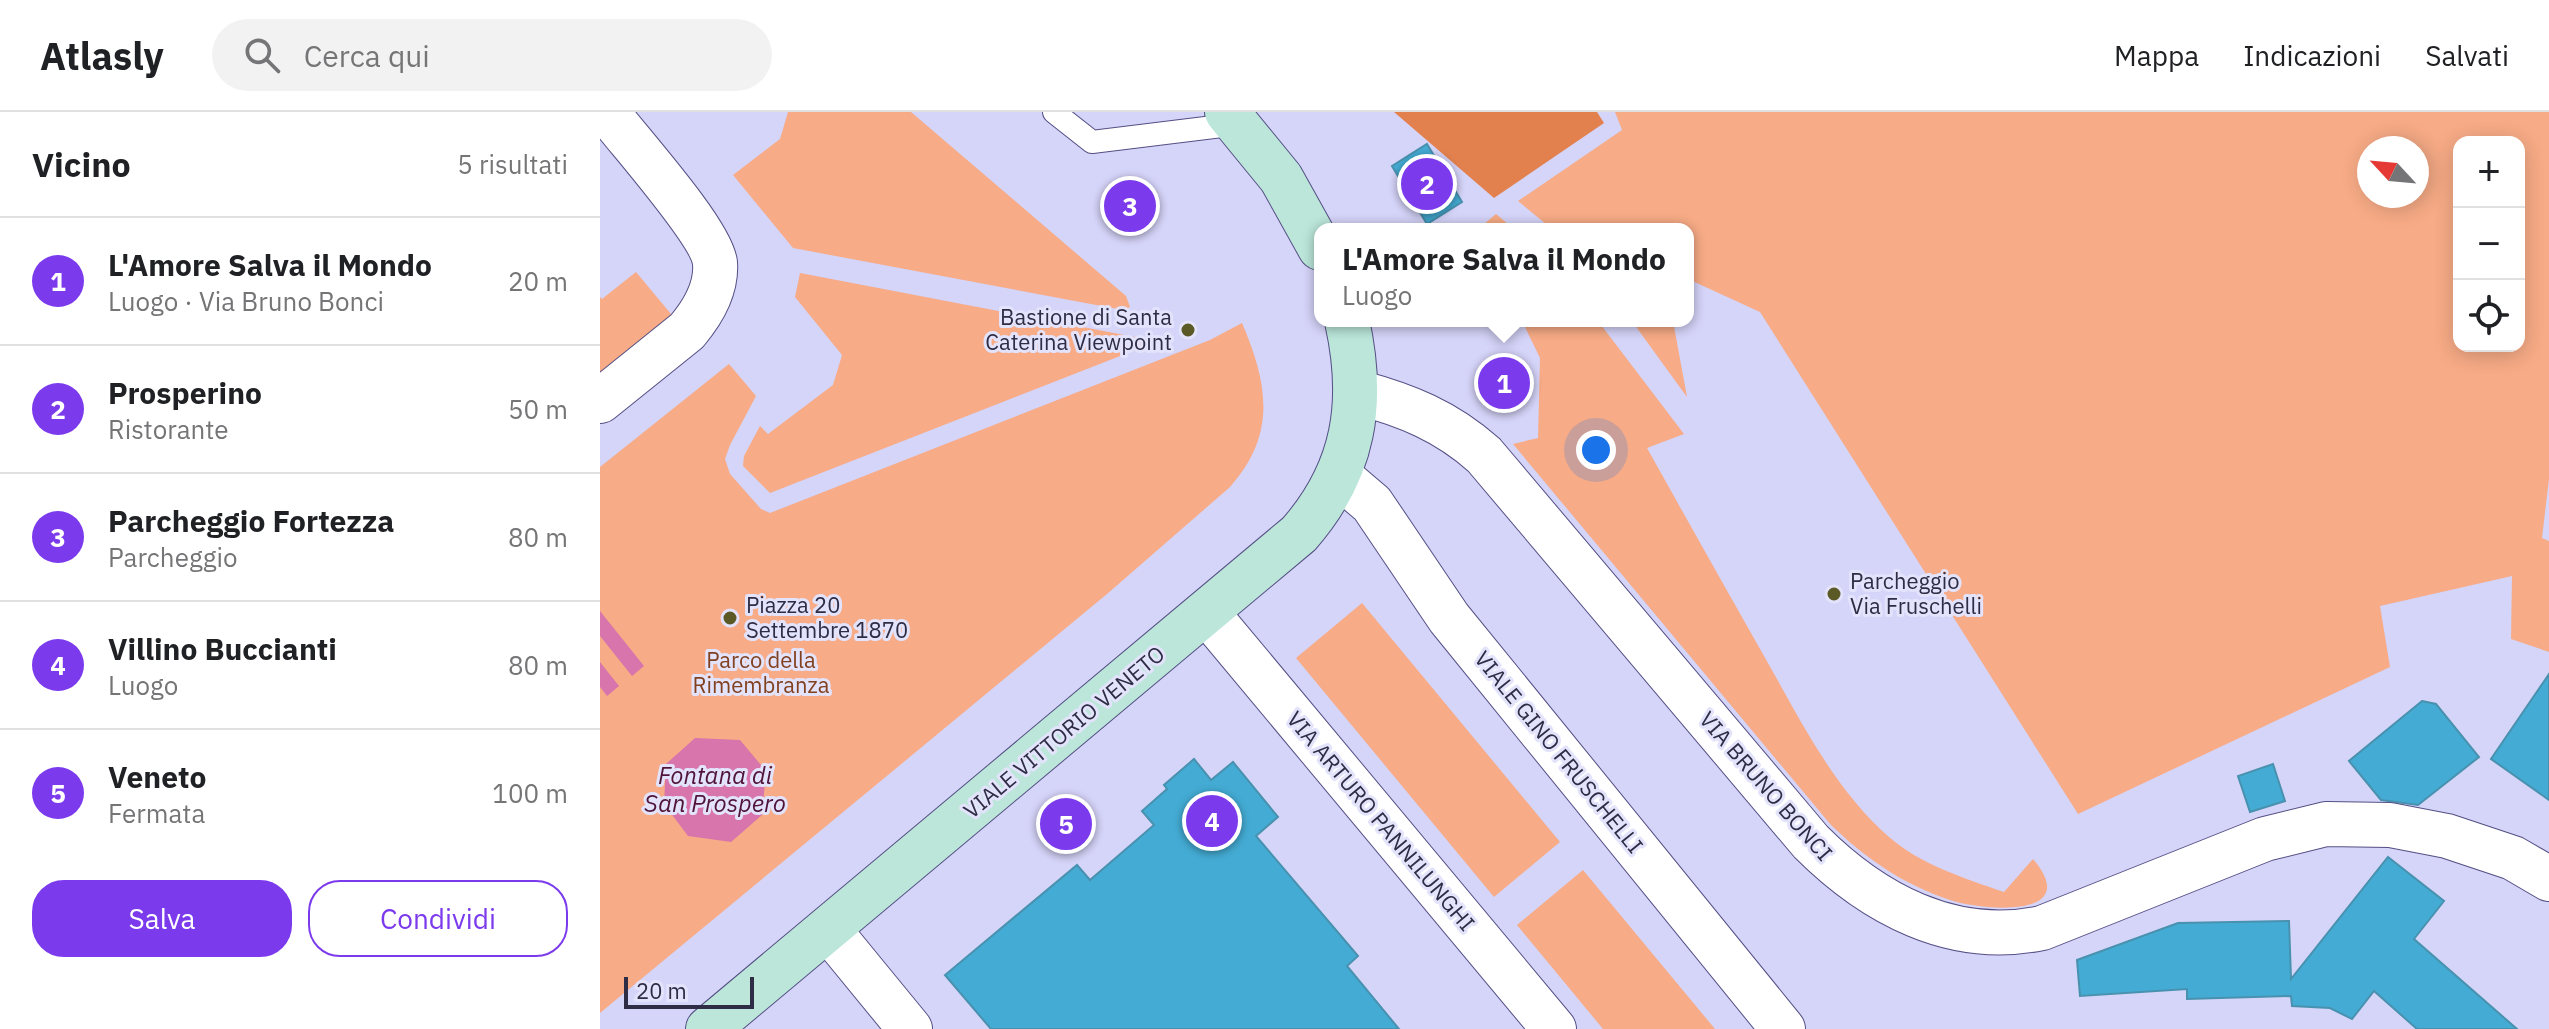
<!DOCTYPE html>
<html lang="it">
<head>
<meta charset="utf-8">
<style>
	:root { --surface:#fff; --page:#f2f2f2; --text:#202124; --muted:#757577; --line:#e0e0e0; --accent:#7c3aed }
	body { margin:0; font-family:"IBM Plex Sans",sans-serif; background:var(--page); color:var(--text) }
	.controls { position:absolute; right:24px; top:24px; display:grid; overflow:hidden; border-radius:16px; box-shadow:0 4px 20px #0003 }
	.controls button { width:72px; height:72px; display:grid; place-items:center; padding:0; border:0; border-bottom:2px solid var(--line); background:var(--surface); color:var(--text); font:40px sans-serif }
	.compass { position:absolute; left:1757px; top:24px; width:72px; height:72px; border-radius:50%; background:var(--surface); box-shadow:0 4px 20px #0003; rotate:296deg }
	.scale { position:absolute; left:24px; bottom:20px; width:130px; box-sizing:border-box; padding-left:8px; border:4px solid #2e2d45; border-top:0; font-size:22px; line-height:28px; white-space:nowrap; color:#2e2d45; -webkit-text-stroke:6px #e3e3fc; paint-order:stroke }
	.you { position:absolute; left:996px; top:338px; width:28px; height:28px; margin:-20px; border:6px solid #fff; border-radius:50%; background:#1a73e8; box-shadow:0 0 0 12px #1a73e833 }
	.badge { display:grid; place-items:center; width:52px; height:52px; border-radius:50%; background:var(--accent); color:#fff; font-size:26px; font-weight:700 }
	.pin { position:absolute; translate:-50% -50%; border:4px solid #fff; box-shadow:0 2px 8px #0006 }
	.popup { position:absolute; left:714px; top:111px; width:380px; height:104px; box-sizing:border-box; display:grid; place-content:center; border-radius:16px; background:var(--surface); filter:drop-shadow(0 2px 6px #0005); font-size:26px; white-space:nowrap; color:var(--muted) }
	.popup b { font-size:30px; color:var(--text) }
	.popup::after { content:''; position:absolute; left:50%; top:100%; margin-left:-16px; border:16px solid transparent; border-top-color:var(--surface) }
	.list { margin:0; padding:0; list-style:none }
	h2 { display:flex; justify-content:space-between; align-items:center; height:104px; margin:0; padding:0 32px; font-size:34px }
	h2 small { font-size:26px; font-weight:400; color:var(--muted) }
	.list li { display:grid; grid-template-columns:52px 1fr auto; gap:24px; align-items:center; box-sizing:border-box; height:128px; padding:0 32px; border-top:2px solid var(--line) }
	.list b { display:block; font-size:30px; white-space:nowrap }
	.list p { margin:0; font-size:26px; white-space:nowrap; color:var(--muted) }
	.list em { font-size:26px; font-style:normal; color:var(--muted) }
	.actions { display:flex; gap:16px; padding:24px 32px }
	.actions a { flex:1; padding:18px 0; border:2px solid var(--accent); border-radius:32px; text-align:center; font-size:28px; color:var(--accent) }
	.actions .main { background:var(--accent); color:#fff }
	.icon { flex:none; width:44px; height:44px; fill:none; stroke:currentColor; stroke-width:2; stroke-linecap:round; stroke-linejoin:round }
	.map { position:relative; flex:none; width:1949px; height:917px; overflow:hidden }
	header { display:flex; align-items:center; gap:48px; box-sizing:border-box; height:112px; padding:0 40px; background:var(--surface); border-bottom:2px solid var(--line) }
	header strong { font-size:38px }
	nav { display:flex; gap:44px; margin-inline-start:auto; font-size:28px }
	.search { width:560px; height:72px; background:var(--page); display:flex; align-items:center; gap:20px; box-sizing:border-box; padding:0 28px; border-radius:44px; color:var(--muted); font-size:30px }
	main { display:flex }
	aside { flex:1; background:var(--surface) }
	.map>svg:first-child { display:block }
	.green { fill:#f7ab86; fill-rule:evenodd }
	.forest { fill:#e2804e }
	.water { fill:#d775ac }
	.building { fill:#44acd4; stroke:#4891af; stroke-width:2 }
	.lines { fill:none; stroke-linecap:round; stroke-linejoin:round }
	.lane-casing { stroke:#544f84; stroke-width:24 }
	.street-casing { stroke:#544f84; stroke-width:46 }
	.secondary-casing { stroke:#544f84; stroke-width:46 }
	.lane { stroke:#fff; stroke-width:22 }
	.street { stroke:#fff; stroke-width:44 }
	.secondary { stroke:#bbe6d9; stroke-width:44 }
	.poi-dot { fill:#5b5925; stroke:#e3e3fc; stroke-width:3 }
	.labels { text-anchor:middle; stroke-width:6; stroke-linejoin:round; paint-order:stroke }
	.poi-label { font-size:22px; fill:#2e2d45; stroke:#e3e3fc; text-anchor:start }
	.park-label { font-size:22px; fill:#82411e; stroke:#e3e3fc }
	.street-label { font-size:22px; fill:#2e2d45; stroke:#e3e3fc }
	.water-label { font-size:24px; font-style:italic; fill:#511439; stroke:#e3e3fc }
</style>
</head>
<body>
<header>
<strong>Atlasly</strong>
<div class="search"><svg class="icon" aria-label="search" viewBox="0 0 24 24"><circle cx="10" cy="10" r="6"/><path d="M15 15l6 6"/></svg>Cerca qui</div>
<nav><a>Mappa</a><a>Indicazioni</a><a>Salvati</a></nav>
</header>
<main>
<aside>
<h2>Vicino<small>5 risultati</small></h2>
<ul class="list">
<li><span class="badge">1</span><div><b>L'Amore Salva il Mondo</b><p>Luogo · Via Bruno Bonci</p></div><em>20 m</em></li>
<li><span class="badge">2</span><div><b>Prosperino</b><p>Ristorante</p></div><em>50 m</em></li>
<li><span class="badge">3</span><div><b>Parcheggio Fortezza</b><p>Parcheggio</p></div><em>80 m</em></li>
<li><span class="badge">4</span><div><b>Villino Buccianti</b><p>Luogo</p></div><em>80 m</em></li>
<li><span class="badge">5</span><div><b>Veneto</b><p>Fermata</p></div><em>100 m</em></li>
</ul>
<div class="actions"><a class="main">Salva</a><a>Condividi</a></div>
</aside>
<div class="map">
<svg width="1949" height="917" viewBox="0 0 1949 917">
	<rect width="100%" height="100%" fill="#d5d4f9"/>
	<path class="green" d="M 188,0 L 311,0 L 526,184 L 530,195 L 523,198 L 193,136 L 133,63 L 180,27 Z
		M 1015,0 L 1949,0 L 1949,367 L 1942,426 L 1949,429 L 1949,540 L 1911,527 L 1912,464 L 1780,494 L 1790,555 L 1478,702 L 1160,200 L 1088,167 L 1088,117 L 952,117 L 918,89 L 1022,18 ZM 1919,30 L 1919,234 L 1859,234 L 1859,30 ZM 1769,36 L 1817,36 L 1817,84 L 1769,84 Z
		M 896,102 L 914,117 L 878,117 Z
		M 36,160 L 76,208 L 0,269 L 0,185 L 2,187 Z
		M 200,161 L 535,225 L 544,230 L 538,237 L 170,381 L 143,354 L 144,344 L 160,314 L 168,322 L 233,273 L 242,243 L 195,185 Z
		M 922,209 L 998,209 L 1084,322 L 1047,336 C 1086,406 1125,475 1164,544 C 1200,607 1233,676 1289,725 C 1321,753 1364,766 1404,780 L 1433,747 C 1484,807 1383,799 1350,788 C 1304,773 1265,746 1231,713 L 913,332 L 938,326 L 940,246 Z
		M 1032,209 L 1073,209 L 1087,285 L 1034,212 Z
		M 642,211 C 668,272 677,322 630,375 L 507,482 L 0,901 L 0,355 L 129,252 L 156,284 L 130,333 L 125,347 L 130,362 L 161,397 L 170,401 L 610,228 Z
		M 762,491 L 960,730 L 894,785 L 696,546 Z
		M 983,758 L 1115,917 L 1003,917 L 917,813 Z"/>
	<path class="forest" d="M 794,0 L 997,0 L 1004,11 L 894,86 Z"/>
	<path class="water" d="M 0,499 L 44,554 L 32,564 L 0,524 Z
		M 0,550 L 19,574 L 7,584 L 0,575 Z
		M 95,626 L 140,628 L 166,659 L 162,703 L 131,730 L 88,724 L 64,692 L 66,652 Z"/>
	<path class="building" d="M 827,32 L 862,90 L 827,112 L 792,54 Z
		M 1949,562 L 1949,688 L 1891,647 Z
		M 1822,589 L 1836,592 L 1879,645 L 1818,693 L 1781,688 L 1749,649 Z
		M 594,647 L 611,668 L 633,650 L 678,705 L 656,724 L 758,844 L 747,854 L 799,917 L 391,917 L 345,863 L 477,753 L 490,768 L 554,713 L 542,699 L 567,677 L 564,673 Z
		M 1673,652 L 1685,689 L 1650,700 L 1638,664 Z
		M 1788,745 L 1844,789 L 1814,827 L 1917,917 L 1817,917 L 1774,879 L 1752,907 L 1730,896 L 1692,894 L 1691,884 L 1587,887 L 1587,877 L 1480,884 L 1477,848 L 1578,811 L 1689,809 L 1691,867 Z"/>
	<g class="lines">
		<defs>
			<path id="lane" d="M 454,0 L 492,30 L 638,12"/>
			<path id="street" d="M 757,280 C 806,293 846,309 884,343 L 1211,730 C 1272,791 1352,835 1442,816 L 1665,727 L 1726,712 L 1790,713 L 1847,724 L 1913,746 L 1949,767
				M 0,289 L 87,219 C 103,200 117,177 115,151 C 112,121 30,30 7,0
				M 738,363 L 772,392 L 849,506 L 1183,917
				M 607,501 L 954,917
				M 228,817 L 310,917"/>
			<path id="secondary" d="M 627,0 L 681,66 L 720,136
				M 108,917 L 699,422 C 755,358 765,290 747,209"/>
		</defs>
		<use href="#lane" class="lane-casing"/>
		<use href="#street" class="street-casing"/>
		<use href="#secondary" class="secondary-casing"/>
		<use href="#lane" class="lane"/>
		<use href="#street" class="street"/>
		<use href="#secondary" class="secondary"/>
	</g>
	<g class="poi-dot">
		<circle cx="588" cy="218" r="8"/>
		<circle cx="1234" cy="482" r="8"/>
		<circle cx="130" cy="506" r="8"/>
	</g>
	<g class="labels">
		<g class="poi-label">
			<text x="572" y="213" text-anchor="end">Bastione di Santa<tspan x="572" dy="25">Caterina Viewpoint</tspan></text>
			<text x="1250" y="477">Parcheggio<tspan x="1250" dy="25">Via Fruschelli</tspan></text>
			<text x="146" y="501">Piazza 20<tspan x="146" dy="25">Settembre 1870</tspan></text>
		</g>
		<g class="park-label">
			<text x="161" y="556">Parco della<tspan x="161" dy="25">Rimembranza</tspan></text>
		</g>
		<g class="street-label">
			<text transform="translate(464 620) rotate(-40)" y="8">VIALE VITTORIO VENETO</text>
			<text transform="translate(959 640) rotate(51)" y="8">VIALE GINO FRUSCHELLI</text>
			<text transform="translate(1166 674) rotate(49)" y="8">VIA BRUNO BONCI</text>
			<text transform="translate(781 709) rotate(50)" y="8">VIA ARTURO PANNILUNGHI</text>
		</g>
		<g class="water-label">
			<text x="115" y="672">Fontana di<tspan x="115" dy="28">San Prospero</tspan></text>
		</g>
	</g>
</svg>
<div class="controls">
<button>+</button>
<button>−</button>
<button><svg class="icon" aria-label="locate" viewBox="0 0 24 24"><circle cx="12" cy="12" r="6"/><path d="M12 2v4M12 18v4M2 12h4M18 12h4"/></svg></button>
</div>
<svg class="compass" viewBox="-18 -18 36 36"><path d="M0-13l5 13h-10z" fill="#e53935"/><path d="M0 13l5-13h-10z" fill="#757577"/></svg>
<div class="scale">20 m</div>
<div class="you"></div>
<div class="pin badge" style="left:904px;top:271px">1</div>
<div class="popup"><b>L'Amore Salva il Mondo</b>Luogo</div>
<div class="pin badge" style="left:827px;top:72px">2</div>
<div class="pin badge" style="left:530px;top:94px">3</div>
<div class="pin badge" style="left:612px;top:709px">4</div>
<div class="pin badge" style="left:466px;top:712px">5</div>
</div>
</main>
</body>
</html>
